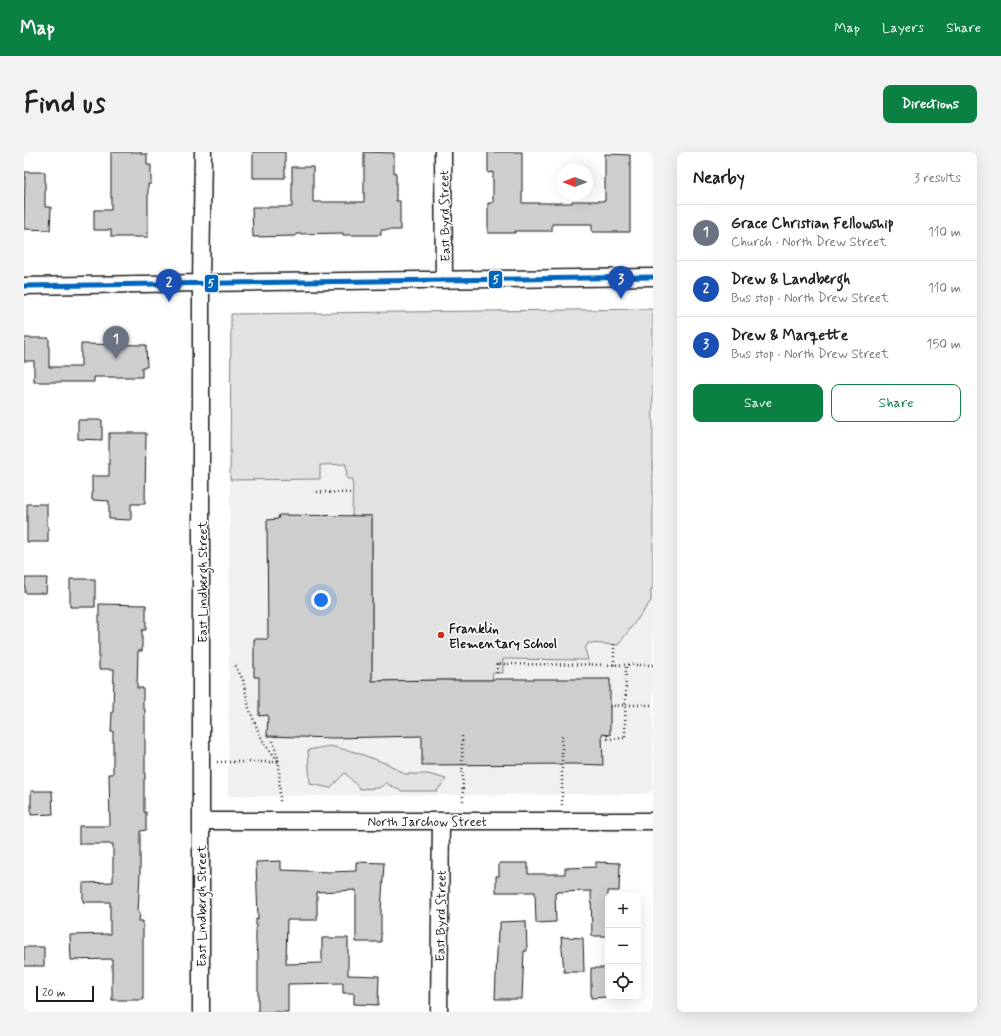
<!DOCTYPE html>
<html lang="en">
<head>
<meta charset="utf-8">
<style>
	:root { --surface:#fff; --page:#f2f2f2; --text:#202124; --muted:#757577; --line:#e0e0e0; --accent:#0b8043 }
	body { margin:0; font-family:Mynerve,sans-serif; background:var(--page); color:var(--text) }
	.controls { position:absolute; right:12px; bottom:12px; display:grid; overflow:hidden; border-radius:8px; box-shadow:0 4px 16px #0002 }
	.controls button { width:36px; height:36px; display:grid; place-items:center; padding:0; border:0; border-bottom:1px solid var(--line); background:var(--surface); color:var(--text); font:20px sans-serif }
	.compass { position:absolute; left:533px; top:12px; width:36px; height:36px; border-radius:50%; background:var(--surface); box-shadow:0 4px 16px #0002; rotate:270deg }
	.scale { position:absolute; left:12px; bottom:10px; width:58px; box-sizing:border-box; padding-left:4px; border:2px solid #1c1c1c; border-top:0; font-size:11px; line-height:14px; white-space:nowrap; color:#1c1c1c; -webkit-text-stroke:3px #fff; paint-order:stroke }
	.you { position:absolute; left:297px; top:448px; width:14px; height:14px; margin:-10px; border:3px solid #fff; border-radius:50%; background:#1a73e8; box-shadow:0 0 0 6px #1a73e833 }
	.badge { display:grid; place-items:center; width:26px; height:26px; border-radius:50%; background:var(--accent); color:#fff; font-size:13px; font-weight:700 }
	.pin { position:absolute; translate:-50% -33px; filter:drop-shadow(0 1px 2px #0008) }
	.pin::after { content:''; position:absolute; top:21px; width:14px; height:12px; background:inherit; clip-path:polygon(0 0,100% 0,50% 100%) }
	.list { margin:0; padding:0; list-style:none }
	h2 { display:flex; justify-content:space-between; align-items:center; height:52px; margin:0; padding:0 16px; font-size:17px }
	h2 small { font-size:13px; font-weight:400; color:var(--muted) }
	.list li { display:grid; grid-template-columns:26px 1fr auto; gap:12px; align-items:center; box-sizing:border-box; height:56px; padding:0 16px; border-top:1px solid var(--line) }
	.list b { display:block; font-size:15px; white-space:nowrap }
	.list p { margin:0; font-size:13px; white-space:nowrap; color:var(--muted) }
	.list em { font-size:13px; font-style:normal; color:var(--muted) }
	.actions { display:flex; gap:8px; padding:12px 16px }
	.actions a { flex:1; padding:9px 0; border:1px solid var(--accent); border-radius:8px; text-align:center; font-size:14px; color:var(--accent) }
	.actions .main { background:var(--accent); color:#fff }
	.icon { flex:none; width:22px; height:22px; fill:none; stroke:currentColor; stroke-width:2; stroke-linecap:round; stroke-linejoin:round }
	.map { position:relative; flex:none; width:629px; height:860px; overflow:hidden; border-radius:8px }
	header { display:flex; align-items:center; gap:24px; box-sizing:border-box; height:56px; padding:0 20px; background:var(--accent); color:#fff }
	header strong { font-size:19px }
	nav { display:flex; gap:22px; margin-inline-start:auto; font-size:14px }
	.intro { display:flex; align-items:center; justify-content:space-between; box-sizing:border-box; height:96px; padding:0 24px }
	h1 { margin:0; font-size:28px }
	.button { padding:10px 18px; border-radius:8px; background:var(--accent); color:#fff; font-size:14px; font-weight:700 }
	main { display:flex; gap:24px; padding:0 24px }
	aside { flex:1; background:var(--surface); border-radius:8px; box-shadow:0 4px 16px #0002 }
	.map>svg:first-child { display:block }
	.built { fill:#f0f0f0 }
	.green { fill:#e2e2e2; stroke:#7f7f7f }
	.building { fill:#cecece; stroke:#1c1c1c }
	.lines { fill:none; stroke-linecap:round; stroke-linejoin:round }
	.street-casing { stroke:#1c1c1c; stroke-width:19 }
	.path { stroke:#1c1c1c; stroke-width:2.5; stroke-dasharray:1 3; stroke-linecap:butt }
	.street { stroke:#fff; stroke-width:16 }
	.bus-1-casing { stroke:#fff; stroke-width:8 }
	.bus-1 { stroke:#0065bd; stroke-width:5 }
	.poi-dot { fill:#c8321e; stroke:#fff; stroke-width:1.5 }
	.labels { text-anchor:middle; stroke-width:3; stroke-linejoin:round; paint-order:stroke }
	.street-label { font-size:13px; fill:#1c1c1c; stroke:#fff }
	.poi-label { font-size:13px; font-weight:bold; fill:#1c1c1c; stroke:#fff; text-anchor:start }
	.line-badge { stroke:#fff; stroke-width:1.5 }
	.badge-label { font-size:11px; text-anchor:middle; font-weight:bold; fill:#fff }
</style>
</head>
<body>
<header>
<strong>Map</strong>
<nav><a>Map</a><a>Layers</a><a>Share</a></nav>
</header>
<div class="intro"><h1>Find us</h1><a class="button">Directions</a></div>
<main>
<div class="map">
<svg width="629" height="860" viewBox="0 0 629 860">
	<rect width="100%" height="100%" fill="#fff"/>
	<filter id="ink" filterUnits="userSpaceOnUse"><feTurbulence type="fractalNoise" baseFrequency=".025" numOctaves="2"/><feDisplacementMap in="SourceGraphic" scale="8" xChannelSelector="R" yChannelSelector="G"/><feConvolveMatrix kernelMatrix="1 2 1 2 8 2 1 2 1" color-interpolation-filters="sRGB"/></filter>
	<g filter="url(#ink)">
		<path class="built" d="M 629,157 L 629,637 L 624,642 L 204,644 L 207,162 Z"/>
		<path class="green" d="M 629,157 L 629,437 L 627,437 L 627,449 L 594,493 L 564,491 L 561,497 L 564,508 L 479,507 L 479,521 L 469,521 L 468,528 L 420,528 L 348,529 L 348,364 L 328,364 L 329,327 L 323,327 L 322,312 L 296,313 L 296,327 L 206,328 L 207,162 Z
			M 306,594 L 331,600 L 364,612 L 381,622 L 404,622 L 422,627 L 413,639 L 377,639 L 362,631 L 355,636 L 336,637 L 321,621 L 306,636 L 286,632 L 284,598 Z"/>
		<path class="building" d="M 87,0 L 117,0 L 117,2 L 123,2 L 123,13 L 127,13 L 127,32 L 124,32 L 124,85 L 87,85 L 87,78 L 70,78 L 70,58 L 87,58 Z
			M 229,0 L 261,0 L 261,26 L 229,26 Z
			M 340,0 L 370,1 L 370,21 L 372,21 L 372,49 L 376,49 L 376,78 L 357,78 L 357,83 L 319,83 L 319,81 L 272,82 L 272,84 L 229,85 L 228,55 L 268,55 L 268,15 L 289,15 L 289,50 L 340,50 Z
			M 464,0 L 498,0 L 498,51 L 548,51 L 548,49 L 581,49 L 581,2 L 606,3 L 606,80 L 568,80 L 568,72 L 528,72 L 528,79 L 491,79 L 491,81 L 464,81 L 464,51 L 469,51 L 469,20 L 464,21 Z
			M 1,20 L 21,20 L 21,55 L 27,55 L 26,78 L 0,77 Z
			M 0,186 L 25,186 L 25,215 L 57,215 L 57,192 L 122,193 L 123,215 L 118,215 L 118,225 L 70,225 L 70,230 L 10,230 L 10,209 L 0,209 Z
			M 54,268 L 78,268 L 78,288 L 54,287 Z
			M 85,281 L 122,281 L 121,352 L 107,352 L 107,368 L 85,367 L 85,349 L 68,348 L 68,324 L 85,324 Z
			M 3,352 L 23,352 L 23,374 L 24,374 L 24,390 L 3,390 Z
			M 255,363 L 348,364 L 348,529 L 420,528 L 468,528 L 468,527 L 586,527 L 586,583 L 578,582 L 579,613 L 550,612 L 398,613 L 398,584 L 309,586 L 243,584 L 244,563 L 235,564 L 235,525 L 230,525 L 230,487 L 244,487 L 243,368 L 254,367 Z
			M 1,426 L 23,426 L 22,441 L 1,441 Z
			M 46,427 L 71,427 L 71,455 L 46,455 Z
			M 75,452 L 122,453 L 122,478 L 118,478 L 118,499 L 114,499 L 113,536 L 119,536 L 119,557 L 121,557 L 121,627 L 120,627 L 120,660 L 122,660 L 122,678 L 116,679 L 116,722 L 114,760 L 116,760 L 115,769 L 119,769 L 119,848 L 88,848 L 88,807 L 47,808 L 46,783 L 86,782 L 86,750 L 59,750 L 59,731 L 89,730 L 89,692 L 55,692 L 55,674 L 86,674 L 85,622 L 89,622 L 89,579 L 87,579 L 88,560 L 89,560 L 90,517 L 75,517 Z
			M 7,639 L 28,639 L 29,662 L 7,663 Z
			M 257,709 L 257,718 L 306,720 L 332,719 L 332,710 L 360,711 L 357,760 L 357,790 L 332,790 L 332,738 L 293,740 L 293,768 L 263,768 L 262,812 L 298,811 L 298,786 L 324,786 L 324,823 L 355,824 L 354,853 L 330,852 L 330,841 L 319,841 L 319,831 L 264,832 L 264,860 L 234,860 L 234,799 L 233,799 L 232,792 L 232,767 L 234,767 L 232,710 Z
			M 572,710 L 596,711 L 595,739 L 584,739 L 584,784 L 568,784 L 567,739 L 533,740 L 533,741 L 531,741 L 532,770 L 512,771 L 511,740 L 472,740 L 472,724 L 475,724 L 475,711 L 504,711 L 504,722 L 541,722 L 541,716 L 572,715 Z
			M 502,769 L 503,799 L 500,799 L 498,847 L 471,847 L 474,778 L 476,778 L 476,770 Z
			M 537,785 L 559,786 L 560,820 L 540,820 Z
			M 0,795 L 20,795 L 20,814 L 0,814 Z
			M 567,816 L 584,816 L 584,845 L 567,846 Z"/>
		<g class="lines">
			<defs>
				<path id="street" d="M 419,0 L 420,128
					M 0,134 L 177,131 L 629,125
					M 177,669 L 629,669
					M 177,860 L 177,131 L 179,0
					M 415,860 L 417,669"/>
			</defs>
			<use href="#street" class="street-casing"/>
			<path class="path" d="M 289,340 L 329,341
				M 590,492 L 590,513
				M 473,521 L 473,512 L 629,513
				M 586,554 L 602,553 L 629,553
				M 583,583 L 583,587 L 601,586 L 602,513
				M 438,584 L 439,652
				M 249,589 L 255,610 L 256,652
				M 193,610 L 255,610 L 240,591 L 234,579 L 225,556 L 219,528 L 211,513
				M 538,653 L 538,583"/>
			<use href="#street" class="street"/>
			<defs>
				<path id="bus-1" d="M 0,134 L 629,125"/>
			</defs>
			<use href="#bus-1" class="bus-1-casing"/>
			<use href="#bus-1" class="bus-1"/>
		</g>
	</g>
	<circle class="poi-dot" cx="417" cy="483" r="4"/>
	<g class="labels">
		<g class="street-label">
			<text transform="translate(420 64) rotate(-91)" y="5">East Byrd Street</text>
			<text transform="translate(178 430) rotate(-90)" y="5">East Lindbergh Street</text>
			<text x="403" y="674">North Jarchow Street</text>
			<text transform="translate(177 754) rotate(-90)" y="5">East Lindbergh Street</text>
			<text transform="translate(416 764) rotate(-89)" y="5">East Byrd Street</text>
		</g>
		<g class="poi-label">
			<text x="425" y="481">Franklin<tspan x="425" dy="15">Elementary School</tspan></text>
		</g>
	</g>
	<g class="line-badge">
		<rect x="464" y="118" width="15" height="19" rx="4" fill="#0065bd"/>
		<rect x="180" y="122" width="15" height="19" rx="4" fill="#0065bd"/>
	</g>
	<g class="badge-label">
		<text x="472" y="131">5</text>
		<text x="187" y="135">5</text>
	</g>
</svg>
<div class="controls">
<button>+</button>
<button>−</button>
<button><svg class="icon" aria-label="locate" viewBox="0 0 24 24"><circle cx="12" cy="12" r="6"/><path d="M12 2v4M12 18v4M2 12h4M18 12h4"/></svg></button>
</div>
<svg class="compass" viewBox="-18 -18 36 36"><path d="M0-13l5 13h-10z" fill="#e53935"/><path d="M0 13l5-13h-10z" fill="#757577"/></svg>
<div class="scale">20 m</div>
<div class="you"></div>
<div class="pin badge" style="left:92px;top:207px;background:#6b7280">1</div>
<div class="pin badge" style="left:145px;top:150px;background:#1a4fb4">2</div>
<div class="pin badge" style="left:597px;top:147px;background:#1a4fb4">3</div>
</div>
<aside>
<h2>Nearby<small>3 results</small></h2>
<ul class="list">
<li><span class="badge" style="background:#6b7280">1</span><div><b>Grace Christian Fellowship</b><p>Church · North Drew Street</p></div><em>110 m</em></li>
<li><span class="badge" style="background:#1a4fb4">2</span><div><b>Drew &amp; Landbergh</b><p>Bus stop · North Drew Street</p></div><em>110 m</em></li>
<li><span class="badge" style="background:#1a4fb4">3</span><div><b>Drew &amp; Marqette</b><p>Bus stop · North Drew Street</p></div><em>150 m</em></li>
</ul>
<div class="actions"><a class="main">Save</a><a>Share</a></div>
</aside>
</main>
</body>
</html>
